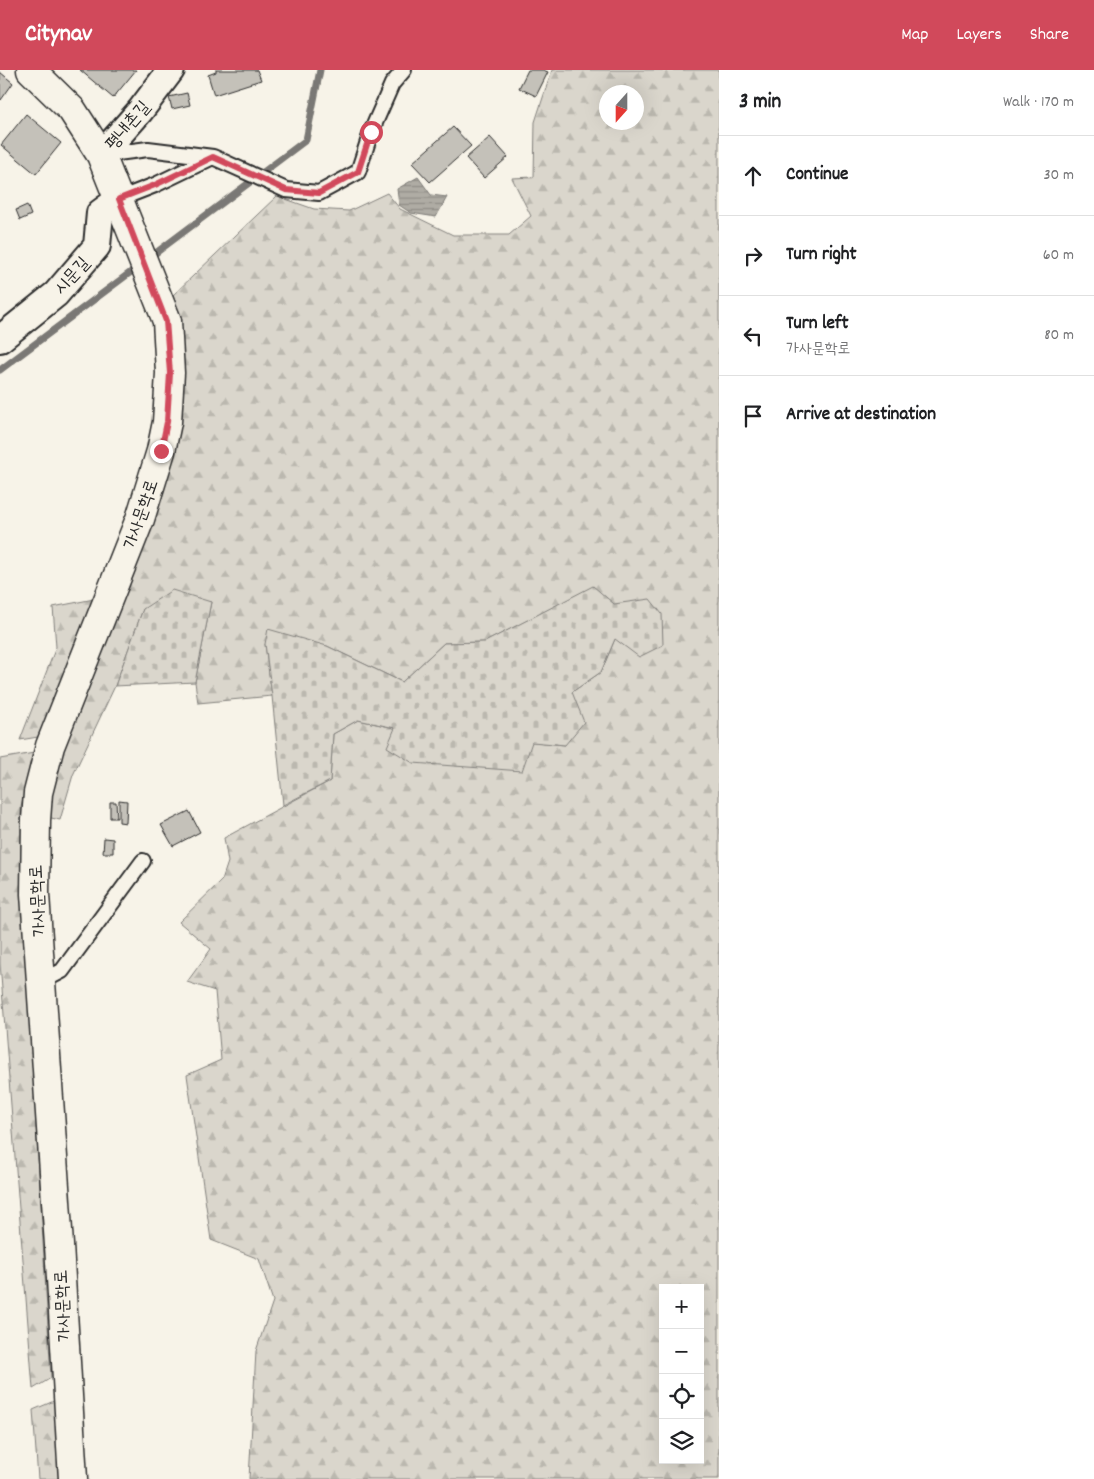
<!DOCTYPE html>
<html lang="en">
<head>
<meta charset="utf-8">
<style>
	:root { --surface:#fff; --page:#f2f2f2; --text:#202124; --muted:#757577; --line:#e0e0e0; --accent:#d1495b }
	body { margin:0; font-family:Dekko,"Poor Story",sans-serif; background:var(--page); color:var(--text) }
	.controls { position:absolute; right:15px; bottom:15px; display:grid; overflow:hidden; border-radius:0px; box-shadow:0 5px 20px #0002 }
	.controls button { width:45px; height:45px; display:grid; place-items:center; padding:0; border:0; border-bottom:1px solid var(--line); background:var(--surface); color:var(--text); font:25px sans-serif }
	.compass { position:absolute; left:599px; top:15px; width:45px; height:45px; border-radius:50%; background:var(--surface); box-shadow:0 5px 20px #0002; rotate:201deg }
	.stop { position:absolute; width:15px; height:15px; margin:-11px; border:4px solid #d1495b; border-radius:50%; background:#fff }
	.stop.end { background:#d1495b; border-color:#fff; box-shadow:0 1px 5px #0008 }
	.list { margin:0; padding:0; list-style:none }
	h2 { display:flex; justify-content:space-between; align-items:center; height:65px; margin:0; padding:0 20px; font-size:21px }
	h2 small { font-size:16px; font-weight:400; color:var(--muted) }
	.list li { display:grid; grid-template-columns:32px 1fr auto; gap:15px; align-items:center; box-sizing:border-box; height:80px; padding:0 20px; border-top:1px solid var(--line) }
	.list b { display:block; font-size:19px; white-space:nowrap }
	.list p { margin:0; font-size:16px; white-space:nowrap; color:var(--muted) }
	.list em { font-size:16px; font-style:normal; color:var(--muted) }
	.icon { flex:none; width:28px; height:28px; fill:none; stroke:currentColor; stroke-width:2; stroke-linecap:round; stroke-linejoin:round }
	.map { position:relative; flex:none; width:719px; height:1409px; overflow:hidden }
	header { display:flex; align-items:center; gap:30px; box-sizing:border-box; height:70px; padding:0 25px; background:var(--accent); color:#fff }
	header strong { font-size:24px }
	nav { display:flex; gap:28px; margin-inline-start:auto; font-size:18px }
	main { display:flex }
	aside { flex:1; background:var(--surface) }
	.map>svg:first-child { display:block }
	.forest { fill:url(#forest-firs); stroke:#82807c; fill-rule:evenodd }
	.cemetery { fill:url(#cemetery-stones); stroke:#82807c }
	.water { fill:url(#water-rules); stroke:#7a7874 }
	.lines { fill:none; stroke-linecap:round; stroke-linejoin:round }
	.stream { stroke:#7a7874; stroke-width:7 }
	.building { fill:#c4c1b9; stroke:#2b2b2b }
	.service-casing { stroke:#2b2b2b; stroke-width:18 }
	.minor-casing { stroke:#2b2b2b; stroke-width:30 }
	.secondary-casing { stroke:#2b2b2b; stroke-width:31 }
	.service { stroke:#f7f3e8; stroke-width:14 }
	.minor { stroke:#f7f3e8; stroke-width:26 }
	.secondary { stroke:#f7f3e8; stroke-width:28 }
	.route { stroke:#d1495b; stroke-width:6 }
	.labels { text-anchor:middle; stroke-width:4; stroke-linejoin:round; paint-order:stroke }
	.street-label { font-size:18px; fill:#2b2b2b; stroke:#f7f3e8 }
</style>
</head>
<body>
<header>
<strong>Citynav</strong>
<nav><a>Map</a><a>Layers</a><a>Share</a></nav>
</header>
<main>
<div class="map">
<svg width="719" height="1409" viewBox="0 0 719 1409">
	<defs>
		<pattern id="forest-firs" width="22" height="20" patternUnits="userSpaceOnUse" patternTransform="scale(1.25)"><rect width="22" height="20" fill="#dad6cc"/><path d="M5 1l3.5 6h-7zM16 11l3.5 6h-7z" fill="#bbb8af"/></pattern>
		<pattern id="cemetery-stones" width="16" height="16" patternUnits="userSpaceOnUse" patternTransform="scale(1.25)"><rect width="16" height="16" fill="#dad6cc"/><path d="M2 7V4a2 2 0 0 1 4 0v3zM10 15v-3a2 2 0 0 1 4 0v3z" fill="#bbb8af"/></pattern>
		<pattern id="water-rules" width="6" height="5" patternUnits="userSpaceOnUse" patternTransform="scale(1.25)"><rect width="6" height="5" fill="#afaca4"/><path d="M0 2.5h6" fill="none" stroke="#8f8c86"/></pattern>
	</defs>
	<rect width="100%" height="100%" fill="#f7f3e8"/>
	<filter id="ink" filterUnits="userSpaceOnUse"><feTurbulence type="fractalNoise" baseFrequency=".02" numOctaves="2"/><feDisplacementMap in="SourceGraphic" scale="10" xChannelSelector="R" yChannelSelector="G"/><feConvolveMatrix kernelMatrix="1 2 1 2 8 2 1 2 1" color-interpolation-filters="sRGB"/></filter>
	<g filter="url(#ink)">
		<path class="forest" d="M 552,0 L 719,0 L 719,1409 L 249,1409 L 256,1281 L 273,1231 L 259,1189 L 211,1170 L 187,1005 L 221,990 L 215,921 L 187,912 L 211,879 L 179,852 L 222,810 L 228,792 L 224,768 L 330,711 L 333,664 L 358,650 L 395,658 L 565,675 L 572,622 L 601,602 L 615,569 L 614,534 L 593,517 L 485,572 L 444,573 L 402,612 L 327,576 L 265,574 L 272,626 L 198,633 L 195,612 L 211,532 L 143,539 L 115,616 L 73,705 L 60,750 L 47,747 L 59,686 L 179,269 L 173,225 L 277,126 L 314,139 L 349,141 L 387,123 L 400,139 L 453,165 L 509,165 L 531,146 L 512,108 L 534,107 L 535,52 ZM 606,22 L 636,22 L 636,52 L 606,52 ZM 663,1218 L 700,1218 L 700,1390 L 663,1390 Z
			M 94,529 L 38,667 L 20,670 L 56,577 L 53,537 Z
			M 34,683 L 21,737 L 21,796 L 51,1308 L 33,1319 L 0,893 L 0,689 Z
			M 54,1331 L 59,1409 L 38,1409 L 33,1340 Z"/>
		<path class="cemetery" d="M 593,516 L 614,534 L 650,529 L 662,544 L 663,575 L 639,587 L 615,569 L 601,602 L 572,622 L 584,652 L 565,675 L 532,672 L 522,701 L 413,693 L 387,677 L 395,658 L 358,650 L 333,664 L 330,711 L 283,735 L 272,626 L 265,574 L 268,559 L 327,576 L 402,612 L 444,573 L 485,572 Z
			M 172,520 L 211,532 L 195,612 L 115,616 L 143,539 Z"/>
		<path class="water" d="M 418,107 L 431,125 L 447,127 L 436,147 L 411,143 L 399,135 L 397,119 Z"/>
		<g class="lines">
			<path class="stream" d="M 149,188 L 306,70 L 320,0
				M 0,300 L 139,196"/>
		</g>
		<path class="building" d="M 80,0 L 136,0 L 113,28 Z
			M 216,0 L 257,0 L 261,10 L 214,25 L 208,5 L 216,2 Z
			M 528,0 L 543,0 L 548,2 L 536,26 L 519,18 Z
			M 0,2 L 13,13 L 1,30 L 0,29 Z
			M 187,23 L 190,35 L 172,39 L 169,27 Z
			M 26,44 L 61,73 L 36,104 L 1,75 Z
			M 453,57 L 471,76 L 430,112 L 412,93 Z
			M 490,67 L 508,87 L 484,108 L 466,88 Z
			M 27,135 L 31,145 L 20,150 L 16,140 Z
			M 119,730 L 127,731 L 126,753 L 119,752 Z
			M 110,732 L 116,732 L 117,748 L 110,748 Z
			M 189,741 L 200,762 L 173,776 L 161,755 Z
			M 104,768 L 113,769 L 113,783 L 103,783 Z"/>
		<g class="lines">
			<defs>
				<path id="service" d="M 102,85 L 148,79 L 213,87
					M 119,129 L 155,115 L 213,87 L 286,120 L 319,123 L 358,102 L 371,62 L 392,14 L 404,0
					M 41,912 L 62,901 L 143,791"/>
				<path id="minor" d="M 101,85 L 140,41 L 171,0
					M 0,269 L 56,224 L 97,176 L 100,143 L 119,129"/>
				<path id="secondary" d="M 31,0 L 72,40 L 101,85 L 167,251 L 170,303 L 167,352 L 161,381 L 140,449 L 50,676 L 38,723 L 36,750 L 35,824 L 59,1175 L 73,1409"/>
			</defs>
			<use href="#service" class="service-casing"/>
			<use href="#minor" class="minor-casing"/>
			<use href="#secondary" class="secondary-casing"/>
			<use href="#service" class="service"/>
			<use href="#minor" class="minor"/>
			<use href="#secondary" class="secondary"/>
		</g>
	</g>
	<g class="lines" filter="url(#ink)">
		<path class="route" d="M 161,381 L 167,352 L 170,303 L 166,251 L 119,129 L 155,115 L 213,87 L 286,120 L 319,123 L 358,102 L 371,62"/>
	</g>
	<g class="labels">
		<g class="street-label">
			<text transform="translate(127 55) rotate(-50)" y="6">평내촌길</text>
			<text transform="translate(71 205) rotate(-48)" y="6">시문길</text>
			<text transform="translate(140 444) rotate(-71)" y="6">가사문학로</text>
			<text transform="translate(37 831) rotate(-93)" y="6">가사문학로</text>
			<text transform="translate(62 1236) rotate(-93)" y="6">가사문학로</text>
		</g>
	</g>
</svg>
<div class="controls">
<button>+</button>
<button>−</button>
<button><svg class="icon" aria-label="locate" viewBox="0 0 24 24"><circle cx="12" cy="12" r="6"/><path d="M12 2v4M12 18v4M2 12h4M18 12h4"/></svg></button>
<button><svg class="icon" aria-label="layers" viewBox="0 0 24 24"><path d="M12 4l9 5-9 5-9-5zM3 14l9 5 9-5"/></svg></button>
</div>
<svg class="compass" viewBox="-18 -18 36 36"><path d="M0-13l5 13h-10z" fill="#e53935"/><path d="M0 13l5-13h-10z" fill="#757577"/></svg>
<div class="stop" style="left:371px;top:62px"></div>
<div class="stop end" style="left:161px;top:381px"></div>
</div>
<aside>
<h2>3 min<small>Walk · 170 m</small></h2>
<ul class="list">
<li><svg class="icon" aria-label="ahead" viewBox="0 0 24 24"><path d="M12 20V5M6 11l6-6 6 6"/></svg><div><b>Continue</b></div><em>30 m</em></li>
<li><svg class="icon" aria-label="right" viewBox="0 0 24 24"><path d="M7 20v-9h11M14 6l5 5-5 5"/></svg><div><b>Turn right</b></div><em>60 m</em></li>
<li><svg class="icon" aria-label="left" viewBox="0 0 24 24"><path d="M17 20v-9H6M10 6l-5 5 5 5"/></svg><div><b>Turn left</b><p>가사문학로</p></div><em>80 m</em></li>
<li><svg class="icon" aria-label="arrive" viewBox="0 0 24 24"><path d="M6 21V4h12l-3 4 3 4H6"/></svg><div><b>Arrive at destination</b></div></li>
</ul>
</aside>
</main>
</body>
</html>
